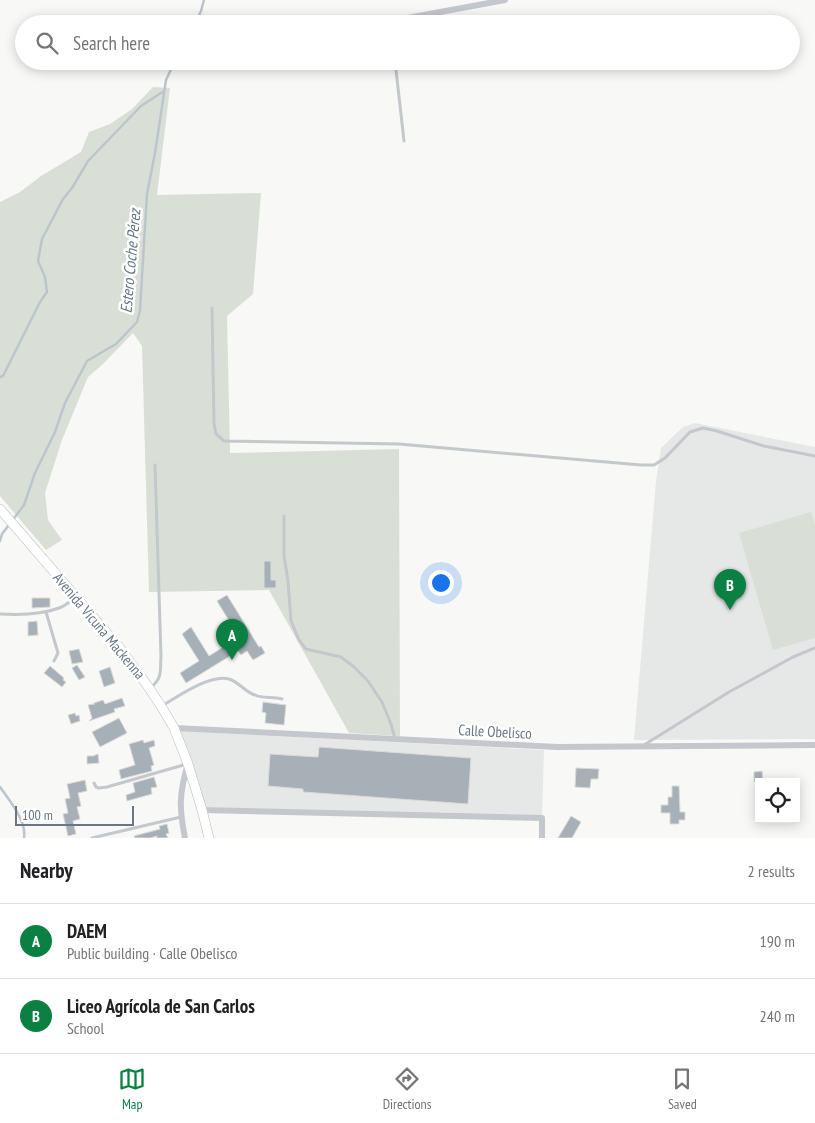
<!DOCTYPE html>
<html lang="en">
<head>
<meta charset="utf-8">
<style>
	:root { --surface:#fff; --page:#f2f2f2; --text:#202124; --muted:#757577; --line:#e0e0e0; --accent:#0b8043 }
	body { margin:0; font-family:"PT Sans Narrow",sans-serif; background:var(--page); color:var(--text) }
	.controls { position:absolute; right:15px; bottom:15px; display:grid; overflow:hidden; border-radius:0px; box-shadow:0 2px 12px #0003 }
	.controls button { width:45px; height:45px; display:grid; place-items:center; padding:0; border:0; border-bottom:1px solid var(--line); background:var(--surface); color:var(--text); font:25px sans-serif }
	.scale { position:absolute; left:15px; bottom:12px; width:119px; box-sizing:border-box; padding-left:5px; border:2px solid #687686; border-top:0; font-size:14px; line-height:18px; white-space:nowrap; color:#687686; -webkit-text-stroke:4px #fff; paint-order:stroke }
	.you { position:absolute; left:440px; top:582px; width:18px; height:18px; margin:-12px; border:4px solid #fff; border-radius:50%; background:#1a73e8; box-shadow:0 0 0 8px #1a73e833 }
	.badge { display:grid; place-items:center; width:32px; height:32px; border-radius:50%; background:var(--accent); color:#fff; font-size:16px; font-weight:700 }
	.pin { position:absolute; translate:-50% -41px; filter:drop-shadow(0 1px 2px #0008) }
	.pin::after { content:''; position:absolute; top:26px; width:18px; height:15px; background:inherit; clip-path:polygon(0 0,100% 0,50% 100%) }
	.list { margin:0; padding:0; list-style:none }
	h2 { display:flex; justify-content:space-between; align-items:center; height:65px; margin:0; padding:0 20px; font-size:21px }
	h2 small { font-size:16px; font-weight:400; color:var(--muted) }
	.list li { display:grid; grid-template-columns:32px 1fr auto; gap:15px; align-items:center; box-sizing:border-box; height:75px; padding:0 20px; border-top:1px solid var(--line) }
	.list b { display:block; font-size:19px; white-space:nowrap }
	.list p { margin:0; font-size:16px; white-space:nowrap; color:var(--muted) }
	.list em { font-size:16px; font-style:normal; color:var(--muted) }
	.icon { flex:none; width:28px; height:28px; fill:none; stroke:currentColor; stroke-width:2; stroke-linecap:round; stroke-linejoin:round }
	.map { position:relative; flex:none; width:815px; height:838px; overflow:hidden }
	.search { position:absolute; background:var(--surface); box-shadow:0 2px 12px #0003; left:15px; right:15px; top:15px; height:55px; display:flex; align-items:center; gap:12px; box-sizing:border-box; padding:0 18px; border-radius:28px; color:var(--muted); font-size:19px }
	.sheet { height:215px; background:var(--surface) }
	nav { display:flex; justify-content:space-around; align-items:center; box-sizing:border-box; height:70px; border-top:1px solid var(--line); background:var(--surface); font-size:14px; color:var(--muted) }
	nav a { display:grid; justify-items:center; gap:2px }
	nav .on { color:var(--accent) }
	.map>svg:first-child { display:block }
	.built { fill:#e6e7e7 }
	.green { fill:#d9dfd7 }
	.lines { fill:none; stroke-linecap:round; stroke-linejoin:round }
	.stream { stroke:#bcc5cb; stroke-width:2.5 }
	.building { fill:#a8b0b7; stroke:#dadad8 }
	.secondary-casing { stroke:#b6bbc0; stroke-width:10 }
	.lane { stroke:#c4c7cb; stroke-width:3 }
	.street { stroke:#c4c7cb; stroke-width:6 }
	.secondary { stroke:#fff; stroke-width:9 }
	.labels { text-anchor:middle; stroke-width:5; stroke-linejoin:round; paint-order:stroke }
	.street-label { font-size:15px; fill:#687686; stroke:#fff }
	.water-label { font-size:16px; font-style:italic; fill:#637781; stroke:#fff }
</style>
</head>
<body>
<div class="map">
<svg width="815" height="838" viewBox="0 0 815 838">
	<rect width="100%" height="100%" fill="#f8f8f6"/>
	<path class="built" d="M 695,423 L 815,447 L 815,739 L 634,740 L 656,481 L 661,448 L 683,427 Z
		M 178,731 L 544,750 L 542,818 L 204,807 L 198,779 Z"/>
	<path class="green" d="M 153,87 L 170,88 L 157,195 L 261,193 L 253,294 L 227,316 L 230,453 L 399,449 L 400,736 L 349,733 L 269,590 L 149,592 L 142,346 L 133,333 L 102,365 L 88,377 L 62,440 L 45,493 L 48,520 L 62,540 L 46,550 L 0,496 L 0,202 L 20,192 L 41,176 L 81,152 L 89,132 L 110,124 L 132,109 Z
		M 811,512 L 815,525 L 815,638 L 773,650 L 739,533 Z"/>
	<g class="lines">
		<path class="stream" d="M 195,24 L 201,11 L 204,0
			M 0,377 L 3,376 L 40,302 L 47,292 L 45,277 L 38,261 L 42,239 L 63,199 L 72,188 L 88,161 L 141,106 L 164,91
			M 0,541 L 2,534 L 24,505 L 35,473 L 55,432 L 65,403 L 87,361 L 116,344 L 137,322 L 140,310 L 147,194 L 155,153 L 166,80 L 175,61
			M 0,787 C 9,800 27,821 24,838"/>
	</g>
	<path class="building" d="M 264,561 L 271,561 L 271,580 L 276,580 L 276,588 L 264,588 Z
		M 227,595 L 259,647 L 261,646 L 265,653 L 253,660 L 247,651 L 241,655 L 238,651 L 186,683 L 180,673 L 199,661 L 182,634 L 191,627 L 209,656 L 239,637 L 217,601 Z
		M 32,598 L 50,598 L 50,607 L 32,608 Z
		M 37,621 L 38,635 L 28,636 L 28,622 Z
		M 79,649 L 83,662 L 72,664 L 69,651 Z
		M 77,665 L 85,677 L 79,680 L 72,668 Z
		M 50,666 L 64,678 L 63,680 L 66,682 L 62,687 L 44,673 Z
		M 110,667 L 115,683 L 104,687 L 99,671 Z
		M 122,698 L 125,706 L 114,709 L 115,712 L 89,721 L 92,718 L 88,705 L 93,704 L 94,705 L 94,703 L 103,700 L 105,704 Z
		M 263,702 L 286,705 L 284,725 L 265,723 L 266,713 L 262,712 Z
		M 75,713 L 76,716 L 79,715 L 80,721 L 71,724 L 68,715 Z
		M 119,718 L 127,733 L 100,747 L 92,732 Z
		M 143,740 L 144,743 L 154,740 L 155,746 L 149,748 L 154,765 L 151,766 L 152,771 L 121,779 L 119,770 L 135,765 L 129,744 Z
		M 319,747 L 471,758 L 468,804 L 303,792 L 303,789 L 268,786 L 270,754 L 318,757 Z
		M 98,754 L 99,763 L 87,764 L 87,756 L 93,756 Z
		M 576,768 L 599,769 L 598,779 L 591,779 L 590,788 L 575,787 Z
		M 762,771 L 763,782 L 754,782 L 754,772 Z
		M 154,777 L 157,787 L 151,788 L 152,794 L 127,801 L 126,795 L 135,792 L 133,783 Z
		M 85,780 L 87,791 L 78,793 L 81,806 L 77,807 L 80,819 L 73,821 L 76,834 L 68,836 L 63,814 L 68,813 L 65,799 L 70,798 L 67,784 Z
		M 672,786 L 679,786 L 680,812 L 685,812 L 685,820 L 679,820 L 679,824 L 670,824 L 670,813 L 661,813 L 661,805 L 668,805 L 668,797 L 672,797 Z
		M 571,816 L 581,822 L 572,838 L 558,838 Z
		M 167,824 L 169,833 L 166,834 L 168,838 L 157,838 L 157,836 L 150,838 L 135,838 L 134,836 L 160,829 L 159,826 Z"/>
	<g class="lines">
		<defs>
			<path id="secondary" d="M 0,509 L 119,647 L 147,685 L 161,706 L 174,728 L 188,764 L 202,810 L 209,838"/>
		</defs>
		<use href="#secondary" class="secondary-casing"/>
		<path class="lane" d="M 395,61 L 404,141
			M 212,308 L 214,424 L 216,434 L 224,441 L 399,444 L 641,465 L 654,465 L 665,458 L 690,432 L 703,428 L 717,431 L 764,446 L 815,456
			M 284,516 L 284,556 L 288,581 L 291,621 L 299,640 L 306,649 L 341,657 L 354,667 L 368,681 L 382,702 L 391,724 L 395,739
			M 46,612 L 58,653 L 54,661
			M 0,614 C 19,615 41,615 59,608 C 65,606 70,601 76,598
			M 150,688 C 163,678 160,671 161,656 L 155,465
			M 162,706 C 178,696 210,674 229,679 C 239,682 245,692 255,695 C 263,699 273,696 282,699
			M 644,745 L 729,692 L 793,657 L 815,648
			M 94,783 L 96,787 L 99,788 L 107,787 L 187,764
			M 92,838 L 181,817"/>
		<path class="street" d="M 375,24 L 505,0
			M 174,728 L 557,747 L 815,745
			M 202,810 L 542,818 L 542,838
			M 185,838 C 179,808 179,793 188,764"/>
		<use href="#secondary" class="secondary"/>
	</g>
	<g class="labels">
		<g class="street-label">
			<text transform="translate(99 626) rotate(50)" y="5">Avenida Vicuña Mackenna</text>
			<text transform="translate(495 732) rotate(3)" y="5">Calle Obelisco</text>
		</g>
		<g class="water-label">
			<text transform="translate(130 261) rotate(-85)" y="6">Estero Coche Pérez</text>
		</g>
	</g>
</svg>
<div class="controls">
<button><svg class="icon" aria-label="locate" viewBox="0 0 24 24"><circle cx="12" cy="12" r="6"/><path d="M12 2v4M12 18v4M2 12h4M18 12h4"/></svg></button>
</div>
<div class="scale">100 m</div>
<div class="you"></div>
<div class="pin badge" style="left:232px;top:660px">A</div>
<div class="pin badge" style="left:730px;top:610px">B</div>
<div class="search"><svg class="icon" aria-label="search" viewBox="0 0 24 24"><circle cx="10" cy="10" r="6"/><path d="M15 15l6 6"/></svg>Search here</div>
</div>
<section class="sheet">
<h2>Nearby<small>2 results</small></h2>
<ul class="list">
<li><span class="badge">A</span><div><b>DAEM</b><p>Public building · Calle Obelisco</p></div><em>190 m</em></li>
<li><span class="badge">B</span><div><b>Liceo Agrícola de San Carlos</b><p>School</p></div><em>240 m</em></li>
</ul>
</section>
<nav>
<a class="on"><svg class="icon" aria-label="map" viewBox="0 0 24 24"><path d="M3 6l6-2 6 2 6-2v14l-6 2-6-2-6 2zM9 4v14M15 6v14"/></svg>Map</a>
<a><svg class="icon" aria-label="directions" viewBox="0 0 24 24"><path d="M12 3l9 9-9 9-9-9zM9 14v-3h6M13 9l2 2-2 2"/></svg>Directions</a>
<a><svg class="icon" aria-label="saved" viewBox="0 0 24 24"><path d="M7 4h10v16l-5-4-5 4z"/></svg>Saved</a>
</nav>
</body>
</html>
